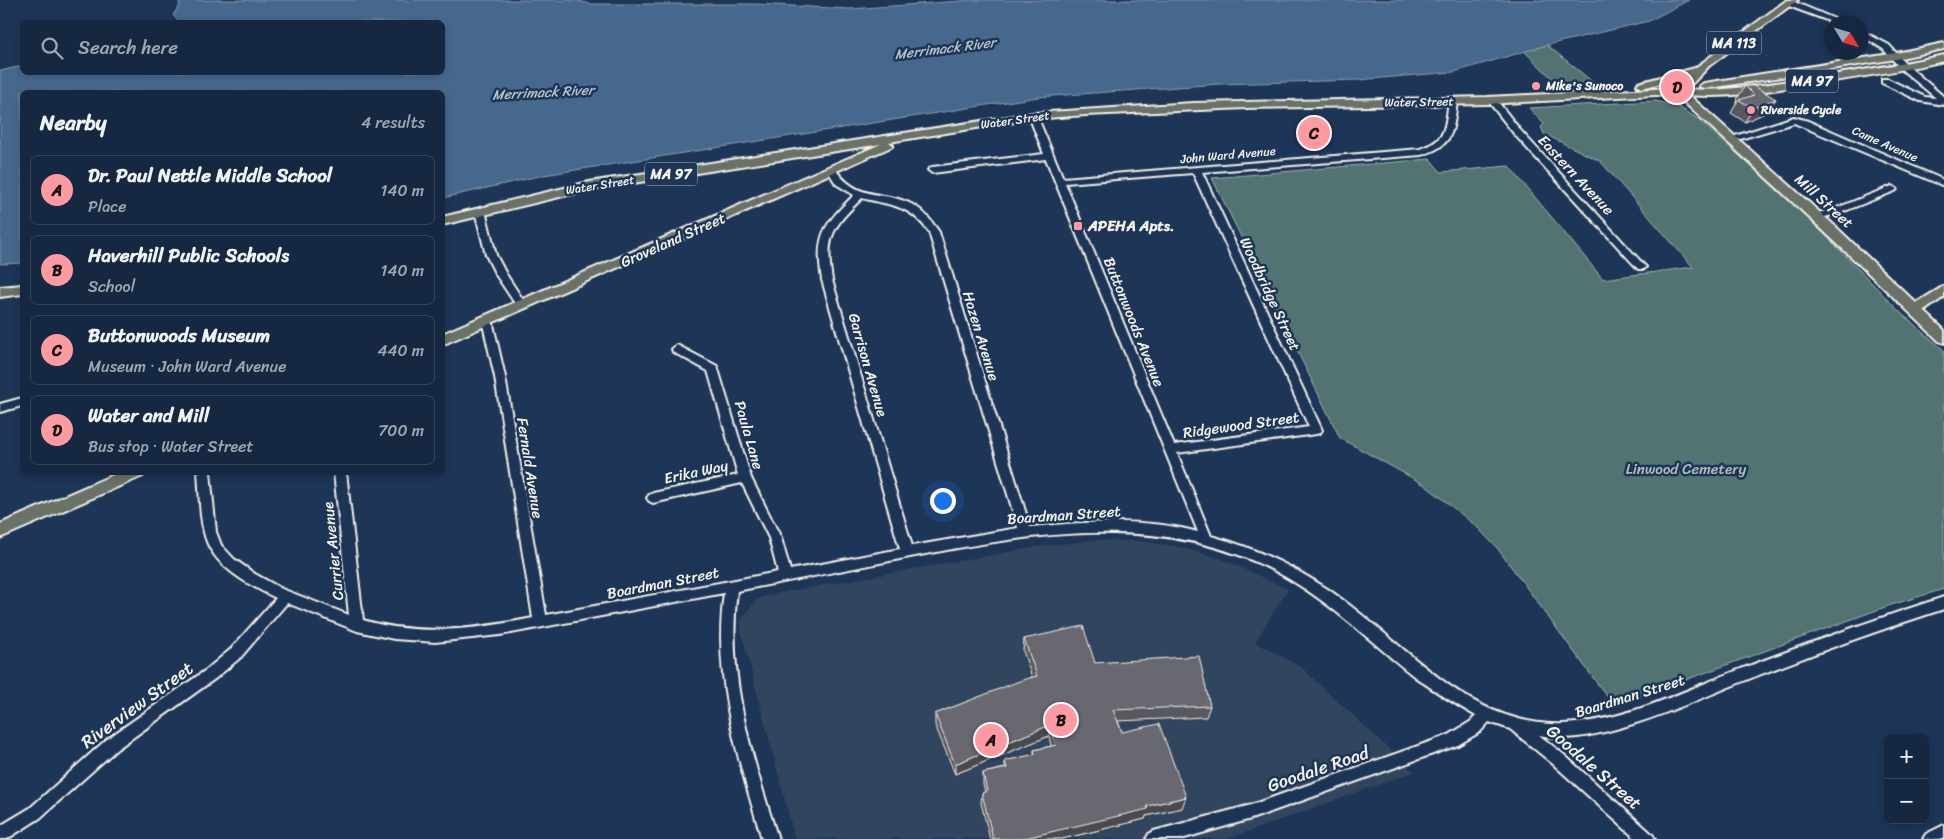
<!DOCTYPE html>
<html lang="en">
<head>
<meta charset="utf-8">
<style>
	:root { --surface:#162841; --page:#23344c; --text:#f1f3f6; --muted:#9ea6b1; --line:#35445a; --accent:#ff9aa2 }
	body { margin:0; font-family:Sriracha,sans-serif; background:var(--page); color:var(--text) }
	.controls { position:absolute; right:15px; bottom:15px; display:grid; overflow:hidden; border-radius:8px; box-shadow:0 2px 8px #0003 }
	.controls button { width:45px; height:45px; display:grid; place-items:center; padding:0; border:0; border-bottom:1px solid var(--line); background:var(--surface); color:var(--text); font:25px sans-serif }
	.compass { position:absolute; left:1824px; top:15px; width:45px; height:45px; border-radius:50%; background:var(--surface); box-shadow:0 2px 8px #0003; rotate:128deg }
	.you { position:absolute; left:942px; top:500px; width:18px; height:18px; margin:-12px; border:4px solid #fff; border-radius:50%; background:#1a73e8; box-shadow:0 0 0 8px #1a73e833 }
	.badge { display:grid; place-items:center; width:32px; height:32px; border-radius:50%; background:var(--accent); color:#111; font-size:16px; font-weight:700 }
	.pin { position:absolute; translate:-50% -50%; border:2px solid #fff; box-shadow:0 1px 5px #0006 }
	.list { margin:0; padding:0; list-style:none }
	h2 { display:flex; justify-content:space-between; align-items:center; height:65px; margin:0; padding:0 20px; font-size:21px }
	h2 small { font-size:16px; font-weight:400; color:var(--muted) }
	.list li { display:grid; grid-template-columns:32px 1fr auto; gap:15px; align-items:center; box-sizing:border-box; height:70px; margin:0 10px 10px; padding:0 10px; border:1px solid var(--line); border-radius:8px }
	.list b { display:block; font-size:19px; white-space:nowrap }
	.list p { margin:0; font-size:16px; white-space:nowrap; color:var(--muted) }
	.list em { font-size:16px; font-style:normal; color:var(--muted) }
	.icon { flex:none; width:28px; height:28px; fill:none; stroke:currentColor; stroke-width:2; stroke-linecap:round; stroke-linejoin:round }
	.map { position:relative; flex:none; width:1944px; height:839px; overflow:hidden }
	.search { position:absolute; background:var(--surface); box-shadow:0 2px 8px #0003; left:20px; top:20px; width:425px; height:55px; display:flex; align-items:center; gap:12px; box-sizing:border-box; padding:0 18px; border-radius:8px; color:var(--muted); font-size:19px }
	.panel { position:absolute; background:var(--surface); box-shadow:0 2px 8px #0003; left:20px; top:90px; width:425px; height:385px; border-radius:8px }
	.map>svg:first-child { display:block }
	.built { fill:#33445f }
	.green { fill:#537372; stroke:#a4b2ad }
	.water { fill:#47678d; stroke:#8c9eb1 }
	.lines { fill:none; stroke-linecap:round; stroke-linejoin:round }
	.minor-casing { stroke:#f4f1e8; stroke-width:4 }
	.major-casing { stroke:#f4f1e8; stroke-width:4 }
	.minor { fill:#1d3557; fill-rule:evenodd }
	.major { fill:#6a7166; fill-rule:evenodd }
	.wall { fill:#595961; stroke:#f4f1e8 }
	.shaded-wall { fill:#48484f; stroke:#f4f1e8 }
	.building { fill:#676771; stroke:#f4f1e8 }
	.poi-dot { fill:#ff9aa2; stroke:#1d3557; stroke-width:2 }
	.labels { text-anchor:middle; stroke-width:5; stroke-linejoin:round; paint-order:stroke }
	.far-poi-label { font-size:12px; font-weight:bold; fill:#f4f1e8; stroke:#1d3557; text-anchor:start }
	.far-street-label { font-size:12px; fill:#f4f1e8; stroke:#1d3557 }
	.shield { fill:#1d3557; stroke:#b4b9bc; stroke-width:1 }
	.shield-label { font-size:14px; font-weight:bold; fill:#f4f1e8 }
	.far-water-label { font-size:14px; font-style:italic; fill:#b7c1c8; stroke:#1d3557 }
	.street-label { font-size:15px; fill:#f4f1e8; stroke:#1d3557 }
	.poi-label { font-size:15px; font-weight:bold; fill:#f4f1e8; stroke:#1d3557; text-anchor:start }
	.park-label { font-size:15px; fill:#b4bfb9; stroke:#1d3557 }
	.near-street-label { font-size:18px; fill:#f4f1e8; stroke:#1d3557 }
</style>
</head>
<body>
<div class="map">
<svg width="1944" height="839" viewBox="0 0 1944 839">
	<rect width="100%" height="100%" fill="#1d3557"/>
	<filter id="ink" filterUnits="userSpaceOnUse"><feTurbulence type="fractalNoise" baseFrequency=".02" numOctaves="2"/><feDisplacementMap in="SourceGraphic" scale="10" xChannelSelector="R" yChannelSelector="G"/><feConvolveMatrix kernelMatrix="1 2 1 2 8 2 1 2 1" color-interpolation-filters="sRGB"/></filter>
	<g filter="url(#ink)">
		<path class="built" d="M 1097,540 L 1140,541 L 1179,547 L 1222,559 L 1288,589 L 1255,642 L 1301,667 L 1414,772 L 1227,839 L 795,839 L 741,631 L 740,621 L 756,600 L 768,595 L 1042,546 Z"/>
		<path class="green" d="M 1547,45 L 1599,87 L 1564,90 L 1524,51 Z
			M 1656,101 L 1679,107 L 1698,119 L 1806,215 L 1901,313 L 1944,350 L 1944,589 L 1888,606 L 1614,706 L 1498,549 L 1476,526 L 1425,485 L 1340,438 L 1212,178 L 1430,159 L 1441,172 L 1509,166 L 1603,279 L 1693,267 L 1600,161 L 1544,134 L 1541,127 L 1544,124 L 1529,108 Z"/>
		<path class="water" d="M 178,0 L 575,0 L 590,4 L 755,4 L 850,9 L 974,0 L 1689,0 L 1649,21 L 1547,45 L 1454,72 L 1358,80 L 1220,84 L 1038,97 L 544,175 L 443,198 L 442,92 L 22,92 L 22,263 L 0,264 L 0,71 L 22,66 L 22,72 L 442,72 L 442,22 L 179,22 L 173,15 L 180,5 Z"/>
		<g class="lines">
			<defs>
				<path id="minor" d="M 1786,1 L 1792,1 L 1842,22 L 1832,22 L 1786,5 Z
					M 1862,31 L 1889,45 L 1907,65 L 1944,97 L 1944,105 L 1920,101 L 1882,83 L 1882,79 L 1888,79 L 1925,97 L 1936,98 L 1901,69 L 1883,49 L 1862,36 Z
					M 1453,98 L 1457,101 C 1453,131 1454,146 1421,155 L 1202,172 L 1322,430 L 1320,433 L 1316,434 L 1177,453 L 1211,536 C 1253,547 1293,566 1329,590 C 1372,620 1410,658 1453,688 C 1484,710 1525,726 1563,724 C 1622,722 1679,693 1733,672 C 1803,645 1873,620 1944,597 L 1944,609 C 1882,629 1820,651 1759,675 C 1704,696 1619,738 1561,738 C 1554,738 1546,736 1539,735 L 1563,754 L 1652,834 L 1655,839 L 1636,839 L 1553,764 L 1510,729 L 1489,722 L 1480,732 L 1458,745 L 1251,819 L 1181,839 L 1146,839 L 1149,834 L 1154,831 L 1251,805 L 1449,735 L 1470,722 L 1476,716 C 1455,704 1435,691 1415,677 C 1373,644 1335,606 1289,579 C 1167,506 1021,535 890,561 C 839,571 788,581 737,591 C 726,679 752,756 778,839 L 762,839 C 738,758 712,678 724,593 L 500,635 L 435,642 L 394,639 L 357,631 L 287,603 L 241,657 L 216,678 L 117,749 L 40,818 L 7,839 L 0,839 L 0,826 L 30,808 L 107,739 L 206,670 L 231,649 L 276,598 C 251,586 218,569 207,542 C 199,521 200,495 198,472 L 210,472 L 216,532 L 221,545 L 234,559 L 255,574 L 282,589 L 349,615 L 334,472 L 346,472 L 363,620 C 419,637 476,629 533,618 L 495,377 L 482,320 L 483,317 L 491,317 L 492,320 L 505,377 L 546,615 L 778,572 L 769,538 L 742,483 L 653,503 L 649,501 L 647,498 L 649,495 L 653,493 L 738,475 L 708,371 L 673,352 L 672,349 L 677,345 L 717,366 L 718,369 L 751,478 L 781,538 L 790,570 L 900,549 L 822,280 C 815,235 823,226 854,195 L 836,184 L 828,171 L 829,169 L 835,169 C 860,204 884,188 915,206 C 925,212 932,222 939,232 L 1030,527 C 1085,522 1143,517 1198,532 L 1046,159 L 932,173 L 928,170 L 932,167 L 1044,154 L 1029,116 L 1033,113 L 1037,116 L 1063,178 L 1420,149 C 1448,141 1445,125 1449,101 ZM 1193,173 L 1309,427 L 1174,445 L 1065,183 ZM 862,198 C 892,206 909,204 929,232 L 1018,528 L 912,546 L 832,280 C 825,236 832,228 862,198 Z
					M 1489,98 L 1495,98 L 1521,131 L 1644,265 L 1646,267 L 1644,269 L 1638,269 L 1515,135 L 1489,102 Z
					M 1794,117 L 1808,121 L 1944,180 L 1944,186 L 1794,123 L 1730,142 L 1726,139 Z
					M 1892,186 L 1897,189 L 1895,191 L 1840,213 L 1817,219 L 1812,216 L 1814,214 L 1834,209 Z
					M 480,208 L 485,211 L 496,255 L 506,274 L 527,306 L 526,308 L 518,308 L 496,275 L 486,255 L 475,211 Z
					M 22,398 L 22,406 L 0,412 L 0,404 Z
					M 1944,825 L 1944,839 L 1923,839 L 1926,834 Z"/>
				<path id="major" d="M 1787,0 L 1798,0 L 1709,66 L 1687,89 C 1726,92 1765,84 1804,79 C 1851,72 1898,65 1944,55 L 1944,61 C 1896,72 1848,79 1800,86 C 1764,91 1726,99 1689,95 L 1836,227 L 1916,303 L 1944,286 L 1944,297 L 1924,311 L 1944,330 L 1944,343 L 1939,341 C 1854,258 1765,176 1675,94 L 1487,104 L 1246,108 L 1086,115 L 1033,119 L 889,142 L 893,145 L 891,147 L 442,345 L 442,334 L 881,144 L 589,190 L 442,225 L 442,217 L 589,182 L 1033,113 L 1193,103 L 1487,97 L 1675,88 L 1686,77 L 1642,88 L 1637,85 L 1638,83 L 1695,68 Z
					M 1944,43 L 1944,49 L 1896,59 L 1704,89 L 1699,86 L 1704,83 L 1896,53 Z
					M 22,285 L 22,294 L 0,297 L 0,287 Z
					M 120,472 L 145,472 L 143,476 L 0,538 L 0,524 Z"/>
			</defs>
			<use href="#minor" class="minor-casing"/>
			<use href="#major" class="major-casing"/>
			<use href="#minor" class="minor"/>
			<use href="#major" class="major"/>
		</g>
		<path class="wall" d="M 1745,86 L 1754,86 L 1767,112 L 1745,122 L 1731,113 L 1738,100 L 1737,99 Z
			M 1024,639 L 1095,663 L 1210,706 L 1206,717 L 1118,721 L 1122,732 L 1182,808 L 1146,816 L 1145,819 L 1062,839 L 990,839 L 981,803 L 982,793 L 985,792 L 983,784 L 983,773 L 1005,768 L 1005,761 L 1034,755 L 1034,750 L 1051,746 L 1049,736 L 955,774 L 935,725 L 935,714 L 1032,677 L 1023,651 Z"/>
		<path class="shaded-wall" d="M 1776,99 L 1767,112 L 1745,122 L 1753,108 Z
			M 1050,725 L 1049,736 L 955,774 L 955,764 Z
			M 1186,797 L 1182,808 L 1146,816 L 1145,819 L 1062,839 L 1021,839 L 1147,806 Z"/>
		<path class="building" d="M 1745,86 L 1754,86 L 1776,99 L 1753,108 L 1739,100 L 1754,95 Z
			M 1083,626 L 1095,663 L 1199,656 L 1210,706 L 1113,710 L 1122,732 L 1159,724 L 1186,797 L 1147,806 L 1148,809 L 1021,839 L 993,839 L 982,793 L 987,791 L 983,773 L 1007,768 L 1005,761 L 1035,754 L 1034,750 L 1056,745 L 1050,725 L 955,764 L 935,714 L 1022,680 L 1037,676 L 1024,639 Z"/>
	</g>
	<g class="poi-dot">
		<circle cx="1536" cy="86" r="5"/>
		<circle cx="1751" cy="110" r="5"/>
		<rect x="1073" y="221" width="10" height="10" rx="2.5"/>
	</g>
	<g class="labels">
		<g class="far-poi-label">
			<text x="1546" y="90">Mike's Sunoco</text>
			<text x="1761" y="114">Riverside Cycle</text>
		</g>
		<g class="far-street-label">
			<text transform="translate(1419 102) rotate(-1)" y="4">Water Street</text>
			<text transform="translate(1015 120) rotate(-8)" y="4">Water Street</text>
			<text transform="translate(1885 144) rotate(24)" y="4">Came Avenue</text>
			<text transform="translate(1228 155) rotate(-5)" y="4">John Ward Avenue</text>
			<text transform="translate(600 185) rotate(-9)" y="4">Water Street</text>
		</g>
		<g class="shield">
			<rect x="1706.5" y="31.5" width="55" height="23" rx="4"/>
			<rect x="1786" y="69.5" width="52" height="23" rx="4"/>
			<rect x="645" y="162.5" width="52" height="23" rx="4"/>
		</g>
		<g class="shield-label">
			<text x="1734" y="48">MA 113</text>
			<text x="1812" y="86">MA 97</text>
			<text x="671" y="179">MA 97</text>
		</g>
		<g class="far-water-label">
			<text transform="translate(945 48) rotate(-7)" y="5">Merrimack River</text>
			<text transform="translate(543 92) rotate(-3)" y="5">Merrimack River</text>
		</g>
		<g class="street-label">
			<text transform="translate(1576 175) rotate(47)" y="5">Eastern Avenue</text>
			<text transform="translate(1824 201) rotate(42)" y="5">Mill Street</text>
			<text transform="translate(673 240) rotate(-24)" y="5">Groveland Street</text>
			<text transform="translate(1270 294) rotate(65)" y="5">Woodbridge Street</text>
			<text transform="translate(1134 322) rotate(68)" y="5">Buttonwoods Avenue</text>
			<text transform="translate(981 336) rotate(73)" y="5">Hazen Avenue</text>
			<text transform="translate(868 365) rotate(74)" y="5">Garrison Avenue</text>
			<text transform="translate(1241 425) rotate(-8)" y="5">Ridgewood Street</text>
			<text transform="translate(749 435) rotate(74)" y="5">Paula Lane</text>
			<text transform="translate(530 468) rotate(81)" y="5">Fernald Avenue</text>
			<text transform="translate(696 472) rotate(-12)" y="5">Erika Way</text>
			<text transform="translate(1064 515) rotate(-4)" y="5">Boardman Street</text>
			<text transform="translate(333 551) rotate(-96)" y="5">Currier Avenue</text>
			<text transform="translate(663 583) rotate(-11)" y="5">Boardman Street</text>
			<text transform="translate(1630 696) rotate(-17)" y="5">Boardman Street</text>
		</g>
		<g class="poi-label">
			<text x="1088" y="231">APEHA Apts.</text>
		</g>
		<g class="park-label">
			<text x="1686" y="474">Linwood Cemetery</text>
		</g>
		<g class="near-street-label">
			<text transform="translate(137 705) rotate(-36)" y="6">Riverview Street</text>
			<text transform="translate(1594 767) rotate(41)" y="6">Goodale Street</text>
			<text transform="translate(1318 769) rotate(-19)" y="6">Goodale Road</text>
		</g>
	</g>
</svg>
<div class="controls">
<button>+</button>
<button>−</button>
</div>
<svg class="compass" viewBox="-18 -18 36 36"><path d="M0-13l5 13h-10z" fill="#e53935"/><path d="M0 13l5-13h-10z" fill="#9ea6b1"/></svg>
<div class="you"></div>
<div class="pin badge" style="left:991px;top:740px">A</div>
<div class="pin badge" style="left:1061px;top:720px">B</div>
<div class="pin badge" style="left:1314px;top:133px">C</div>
<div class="pin badge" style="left:1677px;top:87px">D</div>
<div class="search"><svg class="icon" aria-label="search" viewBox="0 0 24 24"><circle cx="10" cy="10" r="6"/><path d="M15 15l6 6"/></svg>Search here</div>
<section class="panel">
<h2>Nearby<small>4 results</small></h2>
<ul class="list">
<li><span class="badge">A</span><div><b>Dr. Paul Nettle Middle School</b><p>Place</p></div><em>140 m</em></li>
<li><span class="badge">B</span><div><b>Haverhill Public Schools</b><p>School</p></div><em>140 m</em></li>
<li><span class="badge">C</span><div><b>Buttonwoods Museum</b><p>Museum · John Ward Avenue</p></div><em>440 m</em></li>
<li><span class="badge">D</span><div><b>Water and Mill</b><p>Bus stop · Water Street</p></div><em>700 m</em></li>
</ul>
</section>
</div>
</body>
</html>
